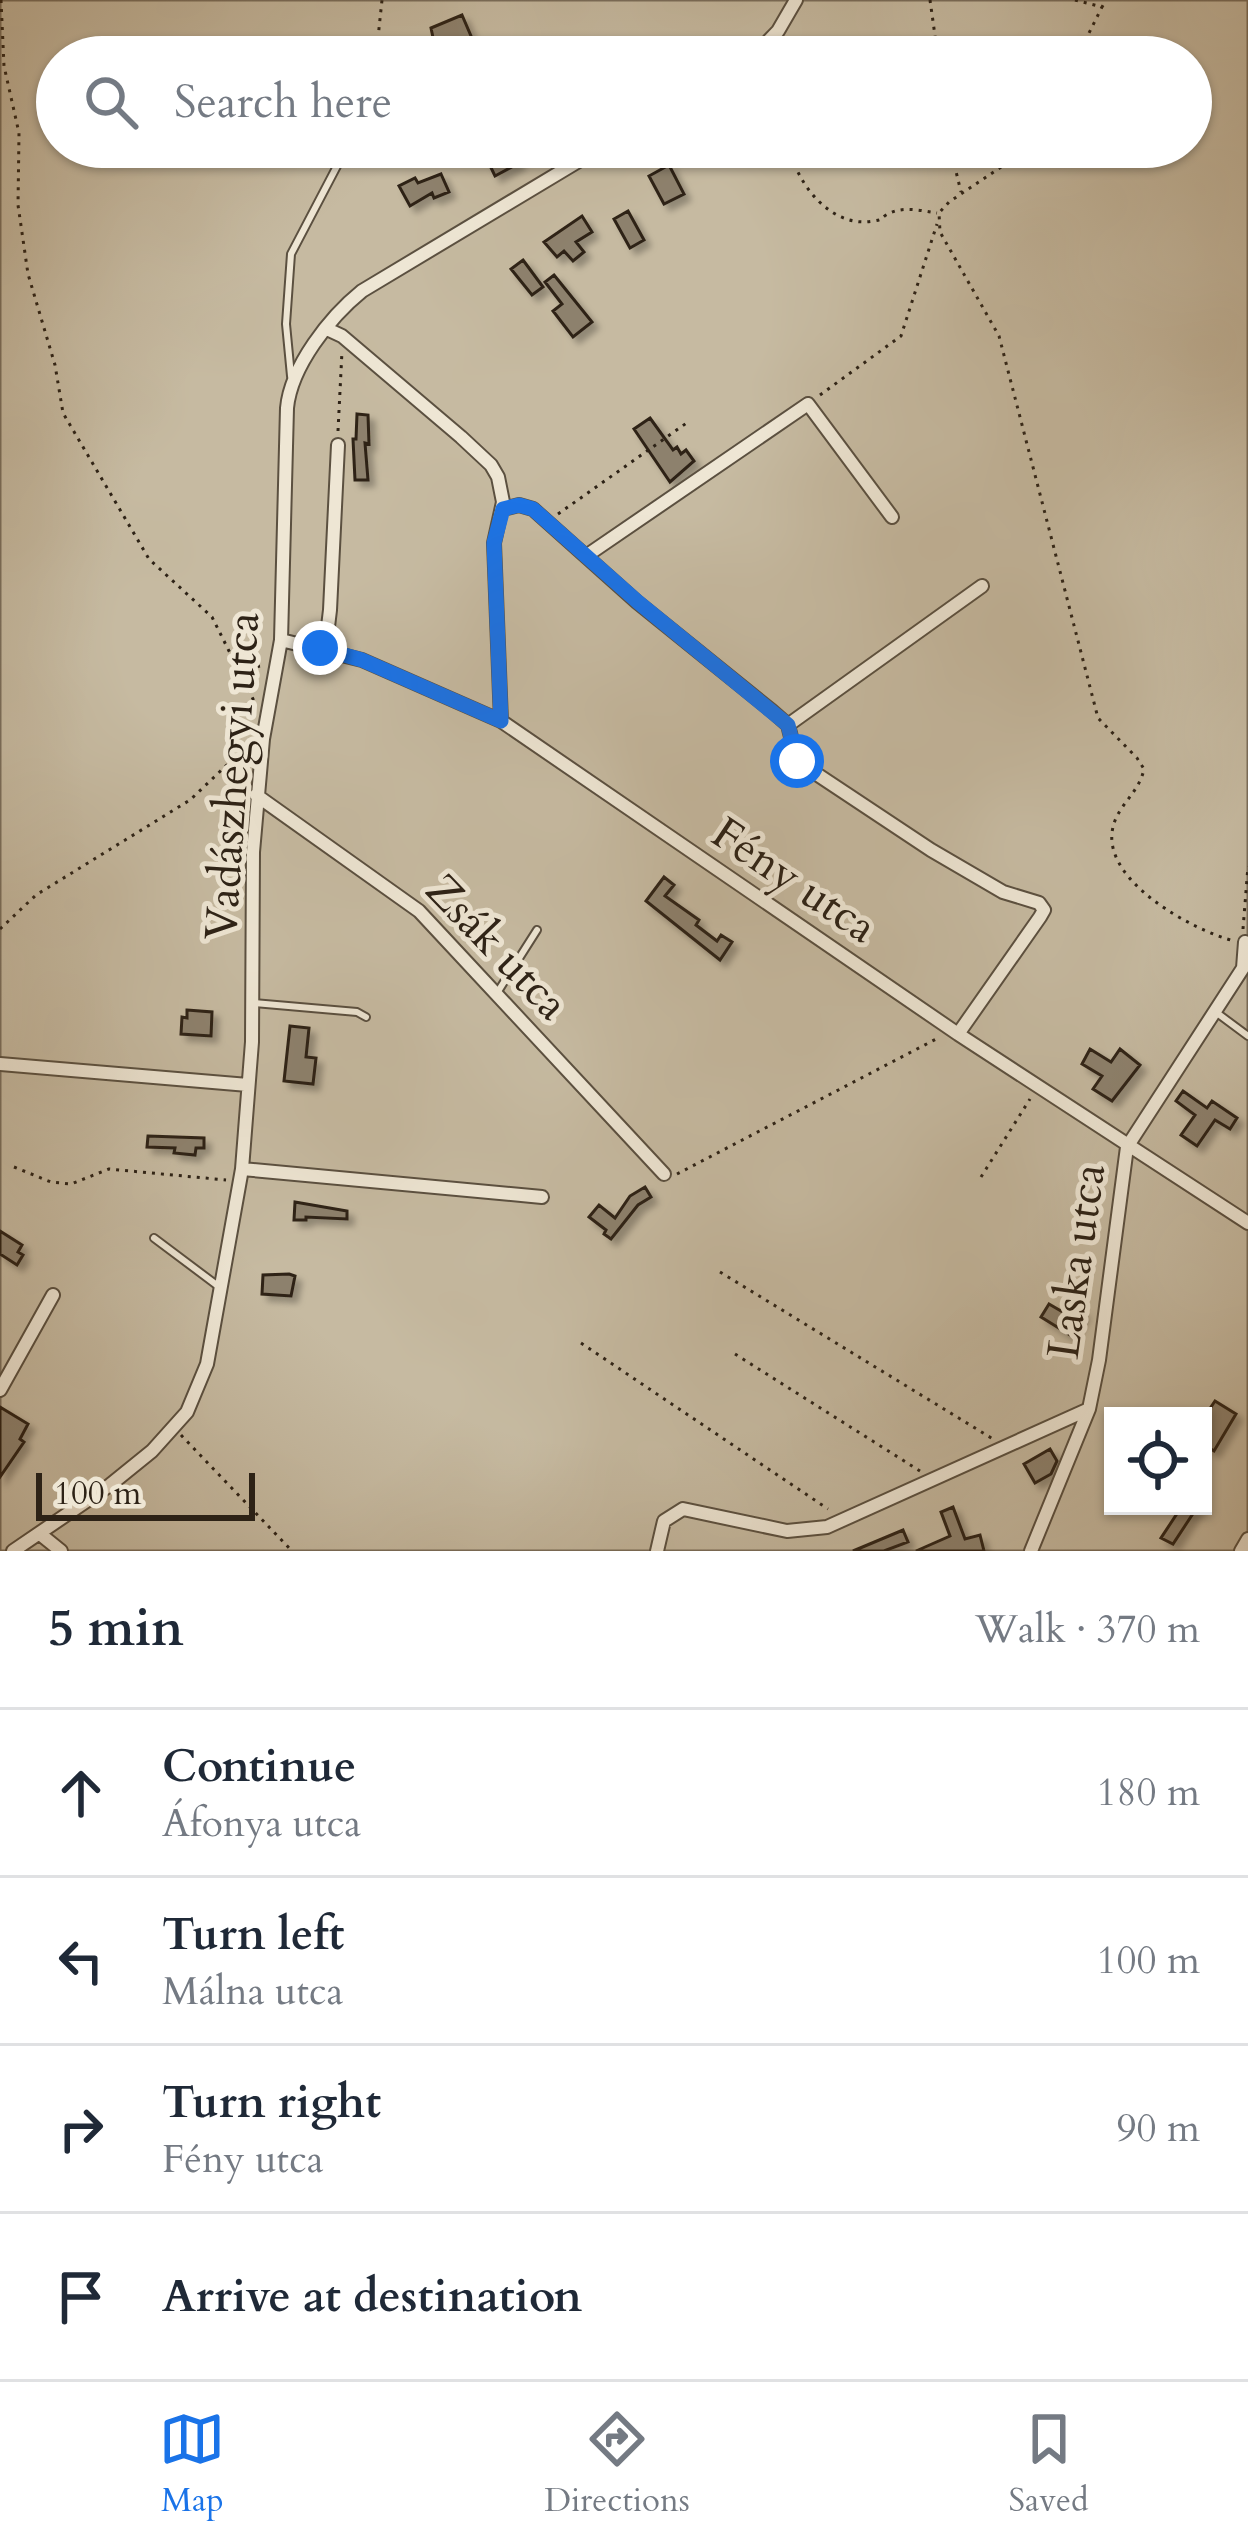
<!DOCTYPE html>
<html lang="en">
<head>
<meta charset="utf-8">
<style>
	:root { --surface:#fff; --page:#f6f6f7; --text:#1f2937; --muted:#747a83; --line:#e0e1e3; --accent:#1a73e8 }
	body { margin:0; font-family:Cardo,serif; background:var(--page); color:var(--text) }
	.controls { position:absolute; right:36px; bottom:36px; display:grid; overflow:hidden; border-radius:0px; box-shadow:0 3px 9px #0004 }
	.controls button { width:108px; height:108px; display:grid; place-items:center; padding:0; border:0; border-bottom:3px solid var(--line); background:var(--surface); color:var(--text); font:60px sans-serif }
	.scale { position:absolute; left:36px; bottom:30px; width:219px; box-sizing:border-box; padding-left:12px; border:6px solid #2d2216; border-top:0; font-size:33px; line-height:42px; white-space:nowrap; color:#2d2216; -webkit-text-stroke:9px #eee6d4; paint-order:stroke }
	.stop { position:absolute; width:36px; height:36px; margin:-27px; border:9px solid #1a73e8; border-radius:50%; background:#fff }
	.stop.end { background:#1a73e8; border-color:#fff; box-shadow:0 3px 12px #0008 }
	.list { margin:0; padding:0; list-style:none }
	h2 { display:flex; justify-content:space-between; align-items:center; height:156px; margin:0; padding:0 48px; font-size:51px }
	h2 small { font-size:39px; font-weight:400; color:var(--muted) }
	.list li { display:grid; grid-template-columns:78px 1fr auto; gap:36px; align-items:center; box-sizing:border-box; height:168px; padding:0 48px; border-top:3px solid var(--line) }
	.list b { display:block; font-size:45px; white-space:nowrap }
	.list p { margin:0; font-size:39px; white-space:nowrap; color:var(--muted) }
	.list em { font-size:39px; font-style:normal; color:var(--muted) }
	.icon { flex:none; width:66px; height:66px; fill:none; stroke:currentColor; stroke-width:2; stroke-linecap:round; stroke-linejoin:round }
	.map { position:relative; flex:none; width:1248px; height:1551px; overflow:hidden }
	.search { position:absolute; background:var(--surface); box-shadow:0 3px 9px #0004; left:36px; right:36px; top:36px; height:132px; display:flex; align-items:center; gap:30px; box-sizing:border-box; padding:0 42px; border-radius:66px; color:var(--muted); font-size:45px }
	.sheet { height:828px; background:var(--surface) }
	nav { display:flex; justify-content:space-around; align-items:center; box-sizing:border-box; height:168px; border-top:3px solid var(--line); background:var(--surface); font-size:33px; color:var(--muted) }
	nav a { display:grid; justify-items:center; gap:6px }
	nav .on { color:var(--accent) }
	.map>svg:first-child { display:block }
	.green { fill:#c6baa1; stroke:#7a6e5c; stroke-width:3; fill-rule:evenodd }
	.building { fill:#8d816d; stroke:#2d2216; stroke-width:3; filter:url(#shadow) }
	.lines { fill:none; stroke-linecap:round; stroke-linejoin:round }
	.lane-casing { stroke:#5b5040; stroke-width:10 }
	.street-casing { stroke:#5b5040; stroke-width:16 }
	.path { stroke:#2d2216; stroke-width:3; stroke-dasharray:3 6; stroke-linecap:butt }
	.lane { stroke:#eee6d4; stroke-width:6 }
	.street { stroke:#eee6d4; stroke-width:12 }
	.route { stroke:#1a73e8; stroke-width:15 }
	.labels { text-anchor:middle; stroke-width:10; stroke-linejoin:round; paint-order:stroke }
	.street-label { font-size:45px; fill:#2d2216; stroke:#eee6d4 }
</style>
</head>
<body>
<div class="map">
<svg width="1248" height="1551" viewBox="0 0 1248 1551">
	<defs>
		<filter id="shadow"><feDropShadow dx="6" dy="6" stdDeviation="3" flood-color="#0004"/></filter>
	</defs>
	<rect width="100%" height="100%" fill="#e5d9bd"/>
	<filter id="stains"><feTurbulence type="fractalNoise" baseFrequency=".00167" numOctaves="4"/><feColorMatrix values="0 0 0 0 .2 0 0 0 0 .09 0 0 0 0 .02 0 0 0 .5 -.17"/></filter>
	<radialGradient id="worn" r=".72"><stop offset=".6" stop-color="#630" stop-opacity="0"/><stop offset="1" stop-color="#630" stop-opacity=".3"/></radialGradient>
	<path class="green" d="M 0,0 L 1248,0 L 1248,1551 L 0,1551 ZM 57,57 L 1191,57 L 1191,147 L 57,147 ZM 1113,1416 L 1203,1416 L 1203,1506 L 1113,1506 Z"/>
	<path class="building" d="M 462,15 L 471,36 L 436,52 L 431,28 Z
		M 481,147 L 512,147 L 519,163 L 495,176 Z
		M 669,165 L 684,194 L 664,204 L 649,176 Z
		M 441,174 L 449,192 L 434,198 L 432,193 L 410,206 L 399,186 L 415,178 L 418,183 Z
		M 628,211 L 644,240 L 630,248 L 614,219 Z
		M 582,216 L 592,232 L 576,242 L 584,252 L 573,261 L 564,251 L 557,257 L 544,242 Z
		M 523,260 L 543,287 L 532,295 L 511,269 Z
		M 554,275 L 592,322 L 573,337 L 553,311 L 562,304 L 545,282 Z
		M 357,414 L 368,415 L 369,444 L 365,443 L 368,480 L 355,480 L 353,439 L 356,439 Z
		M 650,418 L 673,450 L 677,447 L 681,454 L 686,450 L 694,461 L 670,482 L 634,429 Z
		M 664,877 L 674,885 L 665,896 L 699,920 L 696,925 L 717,941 L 721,935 L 732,942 L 720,960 L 646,901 Z
		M 187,1010 L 212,1012 L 211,1036 L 181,1034 L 182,1017 L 187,1018 Z
		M 290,1026 L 309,1028 L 306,1057 L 316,1058 L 313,1084 L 284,1081 Z
		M 1090,1049 L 1111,1062 L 1120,1049 L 1140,1065 L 1112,1101 L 1093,1089 L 1102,1076 L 1082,1064 Z
		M 1183,1091 L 1207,1108 L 1212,1101 L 1237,1118 L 1230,1129 L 1215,1120 L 1197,1146 L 1181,1135 L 1195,1115 L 1176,1101 Z
		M 148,1136 L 204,1138 L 204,1148 L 196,1148 L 195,1155 L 174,1153 L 175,1148 L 147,1147 Z
		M 645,1187 L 651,1197 L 638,1205 L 611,1239 L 604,1234 L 606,1230 L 589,1217 L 599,1205 L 615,1218 L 630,1196 Z
		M 295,1202 L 347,1211 L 347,1219 L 306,1217 L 306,1220 L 294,1220 Z
		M 0,1231 L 22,1245 L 18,1252 L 23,1255 L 17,1265 L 0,1254 Z
		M 289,1274 L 295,1276 L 291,1296 L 262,1294 L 263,1275 Z
		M 1066,1303 L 1083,1313 L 1070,1335 L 1041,1317 L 1049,1304 L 1061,1311 Z
		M 1215,1401 L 1236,1414 L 1214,1451 L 1203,1444 L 1203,1419 Z
		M 0,1407 L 28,1424 L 20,1439 L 24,1442 L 0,1477 Z
		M 1050,1449 L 1057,1461 L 1051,1474 L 1035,1483 L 1024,1464 Z
		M 1182,1506 L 1198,1506 L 1173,1544 L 1161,1538 Z
		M 953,1507 L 965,1539 L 980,1535 L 984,1551 L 916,1551 L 950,1536 L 941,1512 Z
		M 903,1530 L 908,1542 L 884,1551 L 853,1551 Z"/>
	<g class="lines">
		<defs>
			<path id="lane" d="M 291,376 L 286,324 L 291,254 L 347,147
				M 497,993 L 537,930
				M 253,1003 L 357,1012 L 366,1017
				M 1217,1013 L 1248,1036
				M 154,1238 L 218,1286"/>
			<path id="street" d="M 753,57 L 778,31 L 796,0
				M 327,329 L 342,336 L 461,437 L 491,465 L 498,477 L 503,502 L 494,543 L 501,721
				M 503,509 L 519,505 L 533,509 L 637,602 L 772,711 L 788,725 L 797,761 L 931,850 L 1003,892 L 1039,903 L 1044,910 L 1040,917 L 958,1034
				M 586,556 L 808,404 L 892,517
				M 281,640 L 362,660 L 501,721 L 958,1034 L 1248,1223
				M 320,648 L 327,635 L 330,610 L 338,445
				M 788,725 L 982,586
				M 256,795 L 419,911 L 664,1174
				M 0,1064 L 248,1085
				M 242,1169 L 542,1197
				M 0,1390 L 53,1295
				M 40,1534 L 61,1551
				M 13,1551 L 110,1485 L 152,1451 L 187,1412 L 207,1364 L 242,1169 L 252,1042 L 253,852 L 263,739 L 281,640 L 287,408 C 291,366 330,317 362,291 L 602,147
				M 657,1551 L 664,1521 L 683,1509 L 787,1531 L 827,1527 L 1089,1409
				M 1031,1551 L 1089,1409 L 1099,1360 L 1127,1147 L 1243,968 L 1245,942
				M 1241,1551 L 1248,1539"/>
		</defs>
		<use href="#lane" class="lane-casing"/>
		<use href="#street" class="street-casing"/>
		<path class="path" d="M 1,0 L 4,66 L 19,133 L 18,205 L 28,274 L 55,365 L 63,413 L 149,559 L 212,617 L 255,703
			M 930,0 L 938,57
			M 1075,0 L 1102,7 L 1106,0
			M 376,57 L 382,0
			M 1077,57 L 1102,7
			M 789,147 C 797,184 831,229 874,221 C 886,219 879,218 890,213 C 905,206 922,211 937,213
			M 950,147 L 961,192
			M 1031,147 L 949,202 L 939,213 L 940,232 L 999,336 L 1098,718 L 1137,758 L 1144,769 C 1139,793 1118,805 1113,827 C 1100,880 1192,930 1234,941
			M 820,395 L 901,336 L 937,224
			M 338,431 L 342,351
			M 558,514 L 688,422
			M 240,670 L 260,666
			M 0,929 L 36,895 L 190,800 L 250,743
			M 1243,929 L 1248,866
			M 14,1167 L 51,1182 L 71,1184 L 109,1169 L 226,1180
			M 677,1174 L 940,1037
			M 981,1177 L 1030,1099
			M 720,1272 L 993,1439
			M 581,1343 L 828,1509
			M 735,1354 L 920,1471
			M 181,1435 L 292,1551"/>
		<use href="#lane" class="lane"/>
		<use href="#street" class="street"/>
	</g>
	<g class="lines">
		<path class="route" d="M 320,648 L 362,660 L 501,721 L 494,543 L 503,509 L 519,505 L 533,509 L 638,602 L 788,725 L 797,761"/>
	</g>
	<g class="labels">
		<g class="street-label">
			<text transform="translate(231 776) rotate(-86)" y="16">Vadászhegyi utca</text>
			<text transform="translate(795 879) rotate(34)" y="16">Fény utca</text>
			<text transform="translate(498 946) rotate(46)" y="16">Zsák utca</text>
			<text transform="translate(1075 1261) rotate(-82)" y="16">Laska utca</text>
		</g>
	</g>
	<rect width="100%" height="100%" filter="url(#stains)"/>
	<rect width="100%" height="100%" fill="url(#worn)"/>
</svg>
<div class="controls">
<button><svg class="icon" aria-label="locate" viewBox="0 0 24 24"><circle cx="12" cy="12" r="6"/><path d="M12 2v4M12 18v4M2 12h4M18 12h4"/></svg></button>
</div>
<div class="scale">100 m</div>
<div class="stop" style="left:797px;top:761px"></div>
<div class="stop end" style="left:320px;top:648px"></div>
<div class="search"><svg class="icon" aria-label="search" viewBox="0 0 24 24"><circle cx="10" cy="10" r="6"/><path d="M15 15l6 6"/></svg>Search here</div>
</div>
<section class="sheet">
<h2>5 min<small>Walk · 370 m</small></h2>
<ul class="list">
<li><svg class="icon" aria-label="ahead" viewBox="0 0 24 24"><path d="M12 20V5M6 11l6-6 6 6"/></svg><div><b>Continue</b><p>Áfonya utca</p></div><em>180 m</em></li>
<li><svg class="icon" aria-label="left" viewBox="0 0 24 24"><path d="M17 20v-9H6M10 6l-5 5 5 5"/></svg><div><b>Turn left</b><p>Málna utca</p></div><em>100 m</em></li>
<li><svg class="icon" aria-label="right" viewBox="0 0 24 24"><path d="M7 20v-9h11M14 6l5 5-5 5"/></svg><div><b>Turn right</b><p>Fény utca</p></div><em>90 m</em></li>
<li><svg class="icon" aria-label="arrive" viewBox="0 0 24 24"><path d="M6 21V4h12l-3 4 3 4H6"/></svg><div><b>Arrive at destination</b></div></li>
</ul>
</section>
<nav>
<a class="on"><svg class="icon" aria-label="map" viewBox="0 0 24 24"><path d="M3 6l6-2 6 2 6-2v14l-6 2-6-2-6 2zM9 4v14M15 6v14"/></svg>Map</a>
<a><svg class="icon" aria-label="directions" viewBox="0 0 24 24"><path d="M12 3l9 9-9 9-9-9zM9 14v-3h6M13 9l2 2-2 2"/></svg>Directions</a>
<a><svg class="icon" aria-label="saved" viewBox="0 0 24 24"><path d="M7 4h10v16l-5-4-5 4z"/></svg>Saved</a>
</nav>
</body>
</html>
